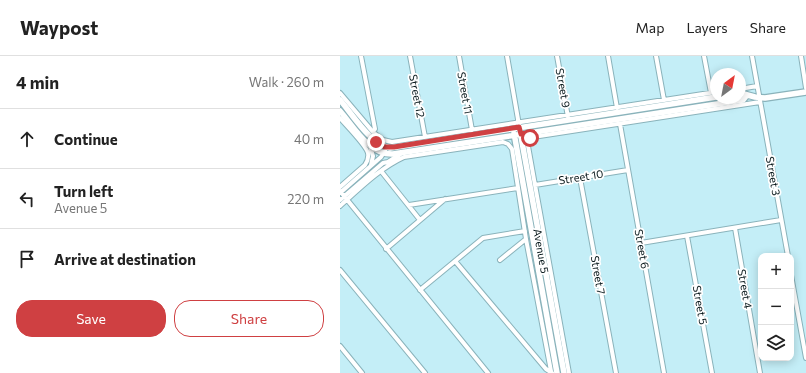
<!DOCTYPE html>
<html lang="en">
<head>
<meta charset="utf-8">
<style>
	:root { --surface:#fff; --page:#f2f2f2; --text:#222; --muted:#767676; --line:#e0e0e0; --accent:#cf4042 }
	body { margin:0; font-family:Commissioner,sans-serif; background:var(--page); color:var(--text) }
	.controls { position:absolute; right:12px; bottom:12px; display:grid; overflow:hidden; border-radius:8px; box-shadow:0 2px 10px #0003 }
	.controls button { width:36px; height:36px; display:grid; place-items:center; padding:0; border:0; border-bottom:1px solid var(--line); background:var(--surface); color:var(--text); font:20px sans-serif }
	.compass { position:absolute; left:370px; top:12px; width:36px; height:36px; border-radius:50%; background:var(--surface); box-shadow:0 2px 10px #0003; rotate:32deg }
	.stop { position:absolute; width:12px; height:12px; margin:-9px; border:3px solid #cf4042; border-radius:50%; background:#fff }
	.stop.end { background:#cf4042; border-color:#fff; box-shadow:0 1px 4px #0008 }
	.list { margin:0; padding:0; list-style:none }
	h2 { display:flex; justify-content:space-between; align-items:center; height:52px; margin:0; padding:0 16px; font-size:17px }
	h2 small { font-size:13px; font-weight:400; color:var(--muted) }
	.list li { display:grid; grid-template-columns:26px 1fr auto; gap:12px; align-items:center; box-sizing:border-box; height:60px; padding:0 16px; border-top:1px solid var(--line) }
	.list b { display:block; font-size:15px; white-space:nowrap }
	.list p { margin:0; font-size:13px; white-space:nowrap; color:var(--muted) }
	.list em { font-size:13px; font-style:normal; color:var(--muted) }
	.actions { display:flex; gap:8px; padding:12px 16px }
	.actions a { flex:1; padding:9px 0; border:1px solid var(--accent); border-radius:16px; text-align:center; font-size:14px; color:var(--accent) }
	.actions .main { background:var(--accent); color:#fff }
	.icon { flex:none; width:22px; height:22px; fill:none; stroke:currentColor; stroke-width:2; stroke-linecap:round; stroke-linejoin:round }
	.map { position:relative; flex:none; width:466px; height:317px; overflow:hidden }
	header { display:flex; align-items:center; gap:24px; box-sizing:border-box; height:56px; padding:0 20px; background:var(--surface); border-bottom:1px solid var(--line) }
	header strong { font-size:19px }
	nav { display:flex; gap:22px; margin-inline-start:auto; font-size:14px }
	main { display:flex }
	aside { flex:1; background:var(--surface) }
	.map>svg:first-child { display:block }
	.lines { fill:none; stroke-linecap:round; stroke-linejoin:round }
	.street-casing { stroke:#8ab3bb; stroke-width:6 }
	.secondary-casing { stroke:#8ab3bb; stroke-width:8 }
	.street { stroke:#fff; stroke-width:4 }
	.secondary { stroke:#fff; stroke-width:5.5 }
	.route { stroke:#cf4042; stroke-width:5 }
	.labels { text-anchor:middle; stroke-width:3.5; stroke-linejoin:round; paint-order:stroke }
	.street-label { font-size:11px; fill:#0b1b1e; stroke:#fff }
</style>
</head>
<body>
<header>
<strong>Waypost</strong>
<nav><a>Map</a><a>Layers</a><a>Share</a></nav>
</header>
<main>
<aside>
<h2>4 min<small>Walk · 260 m</small></h2>
<ul class="list">
<li><svg class="icon" aria-label="ahead" viewBox="0 0 24 24"><path d="M12 20V5M6 11l6-6 6 6"/></svg><div><b>Continue</b></div><em>40 m</em></li>
<li><svg class="icon" aria-label="left" viewBox="0 0 24 24"><path d="M17 20v-9H6M10 6l-5 5 5 5"/></svg><div><b>Turn left</b><p>Avenue 5</p></div><em>220 m</em></li>
<li><svg class="icon" aria-label="arrive" viewBox="0 0 24 24"><path d="M6 21V4h12l-3 4 3 4H6"/></svg><div><b>Arrive at destination</b></div></li>
</ul>
<div class="actions"><a class="main">Save</a><a>Share</a></div>
</aside>
<div class="map">
<svg width="466" height="317" viewBox="0 0 466 317">
	<rect width="100%" height="100%" fill="#c4eef7"/>
	<g class="lines">
		<defs>
			<path id="street" d="M 21,0 L 35,73 L 33,76 L 43,84 L 52,86 L 376,36
				M 70,0 L 85,81
				M 119,0 L 132,74
				M 167,0 L 179,69
				M 217,0 L 228,61
				M 268,0 L 277,52
				M 316,0 L 324,44
				M 364,0 L 371,37
				M 412,0 L 448,200
				M 461,0 L 466,32
				M 400,33 L 417,30
				M 0,37 L 33,76
				M 0,62 C 6,69 26,89 28,97 C 29,102 27,106 25,109 L 0,131
				M 280,68 L 324,317
				M 30,90 L 33,100 L 31,109
				M 41,115 L 80,164
				M 240,122 L 276,317
				M 195,129 L 288,114
				M 0,135 L 148,317
				M 0,137 L 41,101 L 45,95
				M 0,144 L 43,107 L 48,106 L 62,97
				M 69,149 L 178,132
				M 0,150 C 20,132 40,112 64,101 L 163,86 L 168,88 L 172,93 L 186,183 L 211,315
				M 395,172 L 420,317
				M 347,180 L 372,317
				M 301,187 L 441,164
				M 46,193 L 105,143
				M 160,204 L 186,183
				M 115,205 L 206,313 L 212,317
				M 0,214 L 85,317
				M 451,219 L 466,302
				M 80,234 L 143,182 L 185,175
				M 0,290 L 22,317
				M 229,317 L 195,129 L 188,90 L 189,83 L 193,81 L 420,46"/>
			<path id="secondary" d="M 400,37 L 415,41 L 425,42 L 466,36
				M 0,44 C 13,59 30,88 50,92 L 376,41
				M 0,55 C 14,71 29,99 53,98 L 403,44 L 407,39
				M 180,75 L 224,317
				M 174,77 L 217,317"/>
		</defs>
		<use href="#street" class="street-casing"/>
		<use href="#secondary" class="secondary-casing"/>
		<use href="#street" class="street"/>
		<use href="#secondary" class="secondary"/>
	</g>
	<g class="lines">
		<path class="route" d="M 36,86 L 45,91 L 54,91 L 179,71 L 181,78 L 193,76 L 194,81 L 190,82"/>
	</g>
	<g class="labels">
		<g class="street-label">
			<text transform="translate(223 32) rotate(80)" y="4">Street 9</text>
			<text transform="translate(125 37) rotate(80)" y="4">Street 11</text>
			<text transform="translate(77 40) rotate(79)" y="4">Street 12</text>
			<text transform="translate(433 120) rotate(80)" y="4">Street 3</text>
			<text transform="translate(241 121) rotate(-9)" y="4">Street 10</text>
			<text transform="translate(302 193) rotate(80)" y="4">Street 6</text>
			<text transform="translate(201 195) rotate(80)" y="4">Avenue 5</text>
			<text transform="translate(258 219) rotate(80)" y="4">Street 7</text>
			<text transform="translate(405 233) rotate(80)" y="4">Street 4</text>
			<text transform="translate(360 249) rotate(80)" y="4">Street 5</text>
		</g>
	</g>
</svg>
<div class="controls">
<button>+</button>
<button>−</button>
<button><svg class="icon" aria-label="layers" viewBox="0 0 24 24"><path d="M12 4l9 5-9 5-9-5zM3 14l9 5 9-5"/></svg></button>
</div>
<svg class="compass" viewBox="-18 -18 36 36"><path d="M0-13l5 13h-10z" fill="#e53935"/><path d="M0 13l5-13h-10z" fill="#767676"/></svg>
<div class="stop" style="left:190px;top:82px"></div>
<div class="stop end" style="left:36px;top:86px"></div>
</div>
</main>
</body>
</html>
